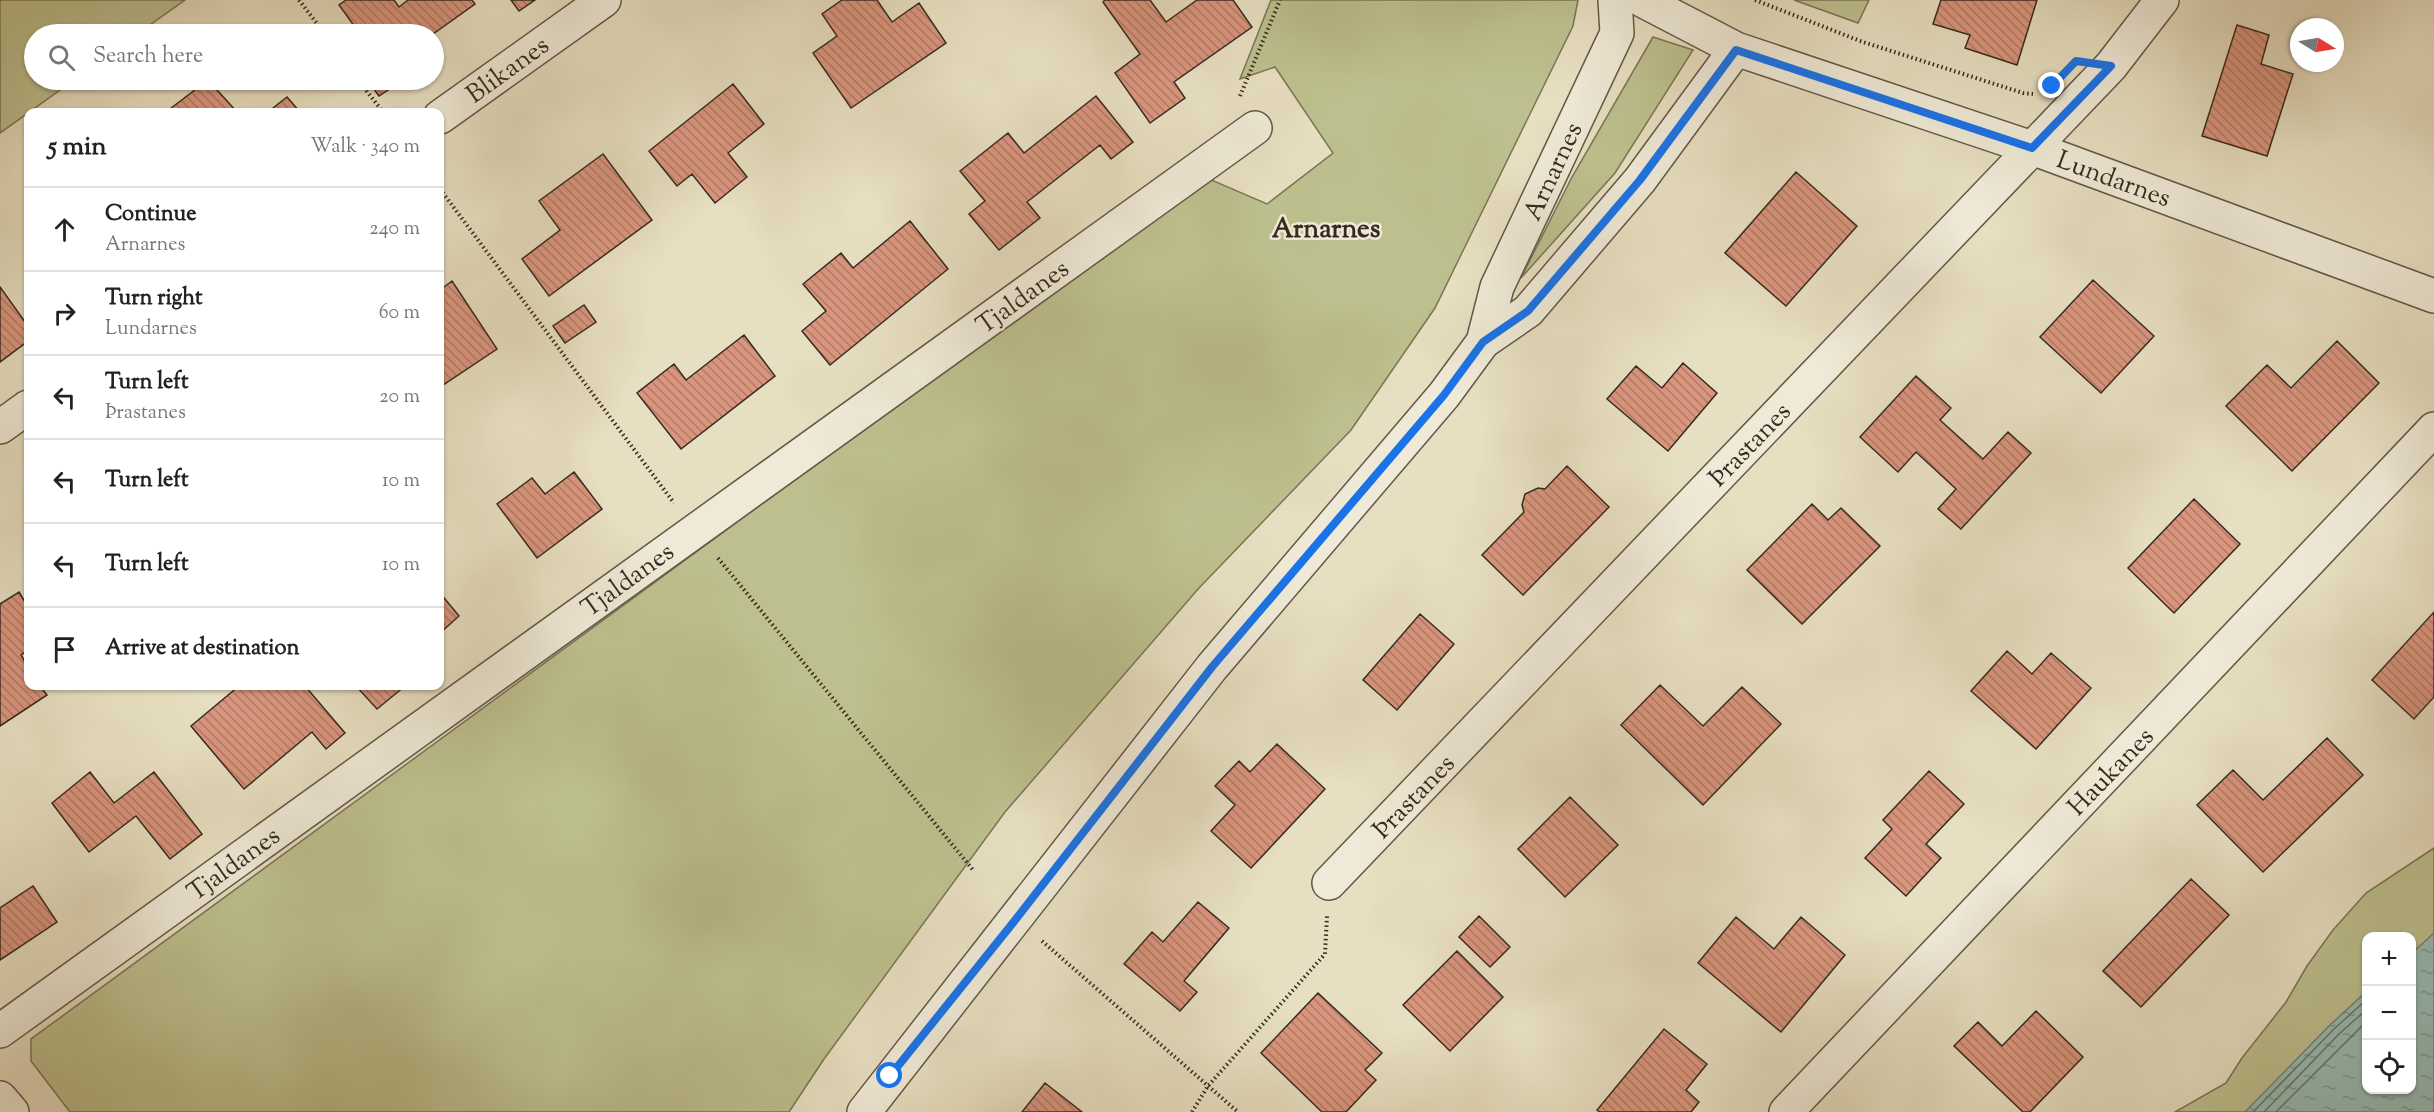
<!DOCTYPE html>
<html lang="en">
<head>
<meta charset="utf-8">
<style>
	:root { --surface:#fff; --page:#f6f6f6; --text:#222; --muted:#767676; --line:#e0e0e0 }
	body { margin:0; font-family:"Sorts Mill Goudy",serif; background:var(--page); color:var(--text) }
	.controls { position:absolute; right:18px; bottom:18px; display:grid; overflow:hidden; border-radius:12px; box-shadow:0 2px 4px #0004 }
	.controls button { width:54px; height:54px; display:grid; place-items:center; padding:0; border:0; border-bottom:2px solid var(--line); background:var(--surface); color:var(--text); font:30px sans-serif }
	.compass { position:absolute; left:2290px; top:18px; width:54px; height:54px; border-radius:50%; background:var(--surface); box-shadow:0 2px 4px #0004; rotate:101deg }
	.stop { position:absolute; width:18px; height:18px; margin:-14px; border:4px solid #1a73e8; border-radius:50%; background:#fff }
	.stop.end { background:#1a73e8; border-color:#fff; box-shadow:0 2px 6px #0008 }
	.list { margin:0; padding:0; list-style:none }
	h2 { display:flex; justify-content:space-between; align-items:center; height:78px; margin:0; padding:0 24px; font-size:26px }
	h2 small { font-size:20px; font-weight:400; color:var(--muted) }
	.list li { display:grid; grid-template-columns:39px 1fr auto; gap:18px; align-items:center; box-sizing:border-box; height:84px; padding:0 24px; border-top:2px solid var(--line) }
	.list b { display:block; font-size:22px; white-space:nowrap }
	.list p { margin:0; font-size:20px; white-space:nowrap; color:var(--muted) }
	.list em { font-size:20px; font-style:normal; color:var(--muted) }
	.icon { flex:none; width:33px; height:33px; fill:none; stroke:currentColor; stroke-width:2; stroke-linecap:round; stroke-linejoin:round }
	.map { position:relative; flex:none; width:2434px; height:1112px; overflow:hidden }
	.search { position:absolute; background:var(--surface); box-shadow:0 2px 4px #0004; left:24px; top:24px; width:420px; height:66px; display:flex; align-items:center; gap:15px; box-sizing:border-box; padding:0 21px; border-radius:33px; color:var(--muted); font-size:22px }
	.panel { position:absolute; background:var(--surface); box-shadow:0 2px 4px #0004; left:24px; top:108px; width:420px; height:582px; border-radius:12px }
	.map>svg:first-child { display:block }
	.green { fill:#bdc08e; stroke:#7a7557; stroke-width:1.5; fill-rule:evenodd }
	.water { fill:url(#water-ripples); stroke:#718279; stroke-width:1.5 }
	.lines { fill:none; stroke-linecap:round; stroke-linejoin:round }
	.shore { stroke:#68736a; stroke-width:1.5 }
	.building { fill:url(#building-back-hatch); stroke:#382a20; stroke-width:1.5 }
	.minor-casing { stroke:#645748; stroke-width:36 }
	.path { stroke:#382a20; stroke-width:4; stroke-dasharray:1.5 3; stroke-linecap:butt }
	.minor { stroke:#efead7; stroke-width:33 }
	.route { stroke:#1a73e8; stroke-width:8 }
	.labels { text-anchor:middle; stroke-width:5; stroke-linejoin:round; paint-order:stroke }
	.street-label { font-size:26px; fill:#382a20; stroke:#efead7 }
	.neighbourhood-label { font-size:27px; font-weight:bold; fill:#382a20; stroke:#efead7 }
</style>
</head>
<body>
<div class="map">
<svg width="2434" height="1112" viewBox="0 0 2434 1112">
	<defs>
		<pattern id="water-ripples" width="26" height="14" patternUnits="userSpaceOnUse" patternTransform="scale(1.5)"><rect width="26" height="14" fill="#97bcb5"/><path d="M2 4q2-2 4 0t4 0M15 11q2-2 4 0t4 0" fill="none" stroke="#7c9993"/></pattern>
		<pattern id="building-back-hatch" width="6" height="6" patternUnits="userSpaceOnUse" patternTransform="scale(1.5)"><rect width="6" height="6" fill="#d9957d"/><path d="M-1 5l2 2M0 0l6 6M5-1l2 2" fill="none" stroke="#b17a66"/></pattern>
	</defs>
	<rect width="100%" height="100%" fill="#e7dfc1"/>
	<filter id="stains"><feTurbulence type="fractalNoise" baseFrequency=".00333" numOctaves="4"/><feColorMatrix values="0 0 0 0 .2 0 0 0 0 .09 0 0 0 0 .02 0 0 0 .5 -.17"/></filter>
	<radialGradient id="worn" r=".72"><stop offset=".6" stop-color="#630" stop-opacity="0"/><stop offset="1" stop-color="#630" stop-opacity=".3"/></radialGradient>
	<path class="green" d="M 0,0 L 185,0 L 137,34 L 34,34 L 34,80 L 74,80 L 0,133 Z
		M 1271,0 L 1578,0 L 1573,26 L 1435,308 L 1351,430 L 1199,588 L 1005,812 L 824,1059 L 789,1112 L 70,1112 L 31,1061 L 31,1039 L 1207,178 L 1267,204 L 1333,153 L 1275,67 L 1240,79 Z
		M 1794,0 L 1869,0 L 1858,23 Z
		M 1653,37 L 1693,50 L 1615,173 L 1521,278 L 1572,177 Z
		M 2434,848 L 2434,1112 L 2175,1112 L 2226,1083 L 2242,1058 L 2286,1002 L 2307,966 L 2333,930 L 2366,893 ZM 2366,936 L 2412,936 L 2412,1090 L 2366,1090 Z"/>
	<path class="water" d="M 2434,933 L 2434,1112 L 2245,1112 L 2330,1025 L 2366,992 L 2366,1090 L 2412,1090 L 2412,953 Z"/>
	<g class="lines">
		<path class="shore" d="M 2253,1112 L 2334,1029 L 2366,1000
			M 2264,1112 L 2339,1034 L 2366,1010
			M 2276,1112 L 2366,1022"/>
	</g>
	<path class="building" d="M 346,0 L 394,0 L 399,7 L 408,0 L 472,0 L 475,4 L 433,34 L 360,34 L 339,5 Z
		M 511,0 L 535,0 L 519,11 Z
		M 842,0 L 877,0 L 892,22 L 919,3 L 946,43 L 851,108 L 813,53 L 837,36 L 822,14 Z
		M 1105,0 L 1150,0 L 1166,22 L 1197,0 L 1233,0 L 1252,27 L 1174,82 L 1185,98 L 1150,123 L 1115,73 L 1140,54 L 1103,2 Z
		M 1941,0 L 2037,0 L 2017,65 L 1965,48 L 1970,35 L 1933,24 Z
		M 2237,25 L 2269,35 L 2261,64 L 2293,74 L 2267,156 L 2202,136 Z
		M 208,80 L 237,112 L 166,112 Z
		M 367,80 L 403,80 L 379,96 Z
		M 733,84 L 764,124 L 728,153 L 747,177 L 715,203 L 692,174 L 677,186 L 649,151 Z
		M 1096,96 L 1133,142 L 1111,159 L 1100,145 L 1027,202 L 1040,218 L 999,250 L 969,214 L 985,201 L 960,171 L 1008,133 L 1024,153 Z
		M 287,97 L 300,112 L 268,112 Z
		M 603,154 L 652,220 L 549,296 L 522,259 L 560,230 L 539,201 Z
		M 1796,172 L 1857,226 L 1786,306 L 1725,253 Z
		M 910,221 L 948,269 L 830,365 L 802,331 L 826,311 L 803,284 L 841,253 L 853,268 Z
		M 2093,280 L 2154,336 L 2101,393 L 2040,337 Z
		M 452,281 L 497,349 L 440,387 L 440,290 Z
		M 0,287 L 28,326 L 28,341 L 0,362 Z
		M 584,305 L 596,322 L 565,343 L 553,326 Z
		M 744,335 L 775,376 L 681,449 L 637,393 L 674,364 L 686,380 Z
		M 2337,341 L 2379,383 L 2292,471 L 2226,406 L 2267,365 L 2291,388 Z
		M 1683,363 L 1717,393 L 1668,451 L 1607,399 L 1636,366 L 1662,388 Z
		M 1916,376 L 1951,408 L 1940,420 L 1983,459 L 2008,432 L 2031,453 L 1961,529 L 1938,509 L 1956,489 L 1916,452 L 1898,472 L 1860,437 Z
		M 1567,466 L 1609,507 L 1523,595 L 1482,555 L 1524,512 L 1522,505 L 1525,494 L 1538,488 L 1545,489 Z
		M 574,472 L 602,509 L 537,558 L 497,504 L 532,478 L 545,494 Z
		M 2194,499 L 2240,544 L 2174,613 L 2128,568 Z
		M 1812,504 L 1828,520 L 1841,508 L 1880,546 L 1802,624 L 1747,570 Z
		M 19,592 L 28,607 L 28,650 L 21,655 L 28,667 L 28,686 L 40,686 L 47,695 L 0,726 L 0,604 Z
		M 440,593 L 459,616 L 440,633 Z
		M 2434,612 L 2434,697 L 2414,719 L 2372,680 Z
		M 1420,614 L 1454,644 L 1397,710 L 1363,680 Z
		M 2007,651 L 2032,674 L 2051,653 L 2091,688 L 2036,749 L 1971,691 Z
		M 1660,685 L 1703,726 L 1742,687 L 1781,724 L 1703,805 L 1621,725 Z
		M 239,686 L 305,686 L 345,733 L 326,749 L 312,732 L 244,789 L 191,726 Z
		M 356,686 L 405,686 L 377,709 Z
		M 2327,738 L 2363,775 L 2263,872 L 2197,805 L 2233,770 L 2263,800 Z
		M 1277,744 L 1325,789 L 1251,868 L 1211,831 L 1235,805 L 1215,786 L 1239,761 L 1250,772 Z
		M 1929,771 L 1964,804 L 1926,844 L 1941,858 L 1906,896 L 1865,858 L 1892,829 L 1883,820 Z
		M 90,772 L 114,803 L 154,772 L 202,834 L 170,859 L 136,816 L 89,852 L 52,803 Z
		M 1570,797 L 1618,845 L 1565,897 L 1518,849 Z
		M 2191,879 L 2229,915 L 2141,1007 L 2103,971 Z
		M 33,886 L 57,922 L 0,960 L 0,908 Z
		M 1198,902 L 1229,928 L 1184,981 L 1197,992 L 1180,1011 L 1124,964 L 1152,932 L 1163,942 Z
		M 1479,916 L 1510,947 L 1490,967 L 1459,937 Z
		M 1736,917 L 1774,949 L 1801,917 L 1845,955 L 1781,1032 L 1698,963 Z
		M 1457,951 L 1503,997 L 1450,1051 L 1403,1005 Z
		M 1318,993 L 1382,1053 L 1365,1070 L 1376,1080 L 1346,1112 L 1322,1112 L 1261,1053 Z
		M 2036,1011 L 2083,1057 L 2030,1112 L 2023,1112 L 1954,1046 L 1978,1022 L 2002,1046 Z
		M 1664,1029 L 1707,1064 L 1686,1090 L 1699,1102 L 1691,1112 L 1600,1112 L 1597,1110 Z
		M 1045,1083 L 1082,1112 L 1022,1112 Z"/>
	<g class="lines">
		<defs>
			<path id="minor" d="M 1642,0 L 1736,49 L 2032,148 L 2434,296
				M 440,117 L 604,0
				M 1483,342 L 1497,287 L 1617,33 L 1615,0
				M 0,427 L 28,407
				M 1329,883 L 2111,66 L 2162,0
				M 0,1031 L 1255,128
				M 0,1098 L 12,1112
				M 864,1112 L 1212,667 L 1444,395 L 1483,342 L 1528,311 L 1640,180 L 1736,49
				M 1786,1112 L 2434,429"/>
		</defs>
		<use href="#minor" class="minor-casing"/>
		<path class="path" d="M 299,0 L 325,34
			M 1755,0 L 1863,42 L 2023,93 L 2033,94
			M 358,80 L 383,112
			M 1240,96 L 1280,0
			M 440,189 L 674,503
			M 718,558 L 973,870
			M 1042,941 L 1238,1112
			M 1192,1112 L 1208,1086 L 1325,954 L 1327,916"/>
		<use href="#minor" class="minor"/>
	</g>
	<g class="lines">
		<path class="route" d="M 890,1076 L 1016,919 L 1212,667 L 1444,395 L 1483,342 L 1528,311 L 1640,180 L 1736,50 L 2032,148 L 2111,66 L 2076,61 L 2052,86"/>
	</g>
	<g class="labels">
		<g class="street-label">
			<text transform="translate(507 69) rotate(-36)" y="9">Blikanes</text>
			<text transform="translate(1552 171) rotate(-65)" y="9">Arnarnes</text>
			<text transform="translate(2114 178) rotate(20)" y="9">Lundarnes</text>
			<text transform="translate(1022 296) rotate(-36)" y="9">Tjaldanes</text>
			<text transform="translate(1749 444) rotate(-46)" y="9">Þrastanes</text>
			<text transform="translate(627 579) rotate(-36)" y="9">Tjaldanes</text>
			<text transform="translate(2110 771) rotate(-46)" y="9">Haukanes</text>
			<text transform="translate(1413 796) rotate(-46)" y="9">Þrastanes</text>
			<text transform="translate(233 863) rotate(-36)" y="9">Tjaldanes</text>
		</g>
		<g class="neighbourhood-label">
			<text x="1326" y="237">Arnarnes</text>
		</g>
	</g>
	<rect width="100%" height="100%" filter="url(#stains)"/>
	<rect width="100%" height="100%" fill="url(#worn)"/>
</svg>
<div class="controls">
<button>+</button>
<button>−</button>
<button><svg class="icon" aria-label="locate" viewBox="0 0 24 24"><circle cx="12" cy="12" r="6"/><path d="M12 2v4M12 18v4M2 12h4M18 12h4"/></svg></button>
</div>
<svg class="compass" viewBox="-18 -18 36 36"><path d="M0-13l5 13h-10z" fill="#e53935"/><path d="M0 13l5-13h-10z" fill="#767676"/></svg>
<div class="stop" style="left:890px;top:1076px"></div>
<div class="stop end" style="left:2052px;top:86px"></div>
<div class="search"><svg class="icon" aria-label="search" viewBox="0 0 24 24"><circle cx="10" cy="10" r="6"/><path d="M15 15l6 6"/></svg>Search here</div>
<section class="panel">
<h2>5 min<small>Walk · 340 m</small></h2>
<ul class="list">
<li><svg class="icon" aria-label="ahead" viewBox="0 0 24 24"><path d="M12 20V5M6 11l6-6 6 6"/></svg><div><b>Continue</b><p>Arnarnes</p></div><em>240 m</em></li>
<li><svg class="icon" aria-label="right" viewBox="0 0 24 24"><path d="M7 20v-9h11M14 6l5 5-5 5"/></svg><div><b>Turn right</b><p>Lundarnes</p></div><em>60 m</em></li>
<li><svg class="icon" aria-label="left" viewBox="0 0 24 24"><path d="M17 20v-9H6M10 6l-5 5 5 5"/></svg><div><b>Turn left</b><p>Þrastanes</p></div><em>20 m</em></li>
<li><svg class="icon" aria-label="left" viewBox="0 0 24 24"><path d="M17 20v-9H6M10 6l-5 5 5 5"/></svg><div><b>Turn left</b></div><em>10 m</em></li>
<li><svg class="icon" aria-label="left" viewBox="0 0 24 24"><path d="M17 20v-9H6M10 6l-5 5 5 5"/></svg><div><b>Turn left</b></div><em>10 m</em></li>
<li><svg class="icon" aria-label="arrive" viewBox="0 0 24 24"><path d="M6 21V4h12l-3 4 3 4H6"/></svg><div><b>Arrive at destination</b></div></li>
</ul>
</section>
</div>
</body>
</html>
